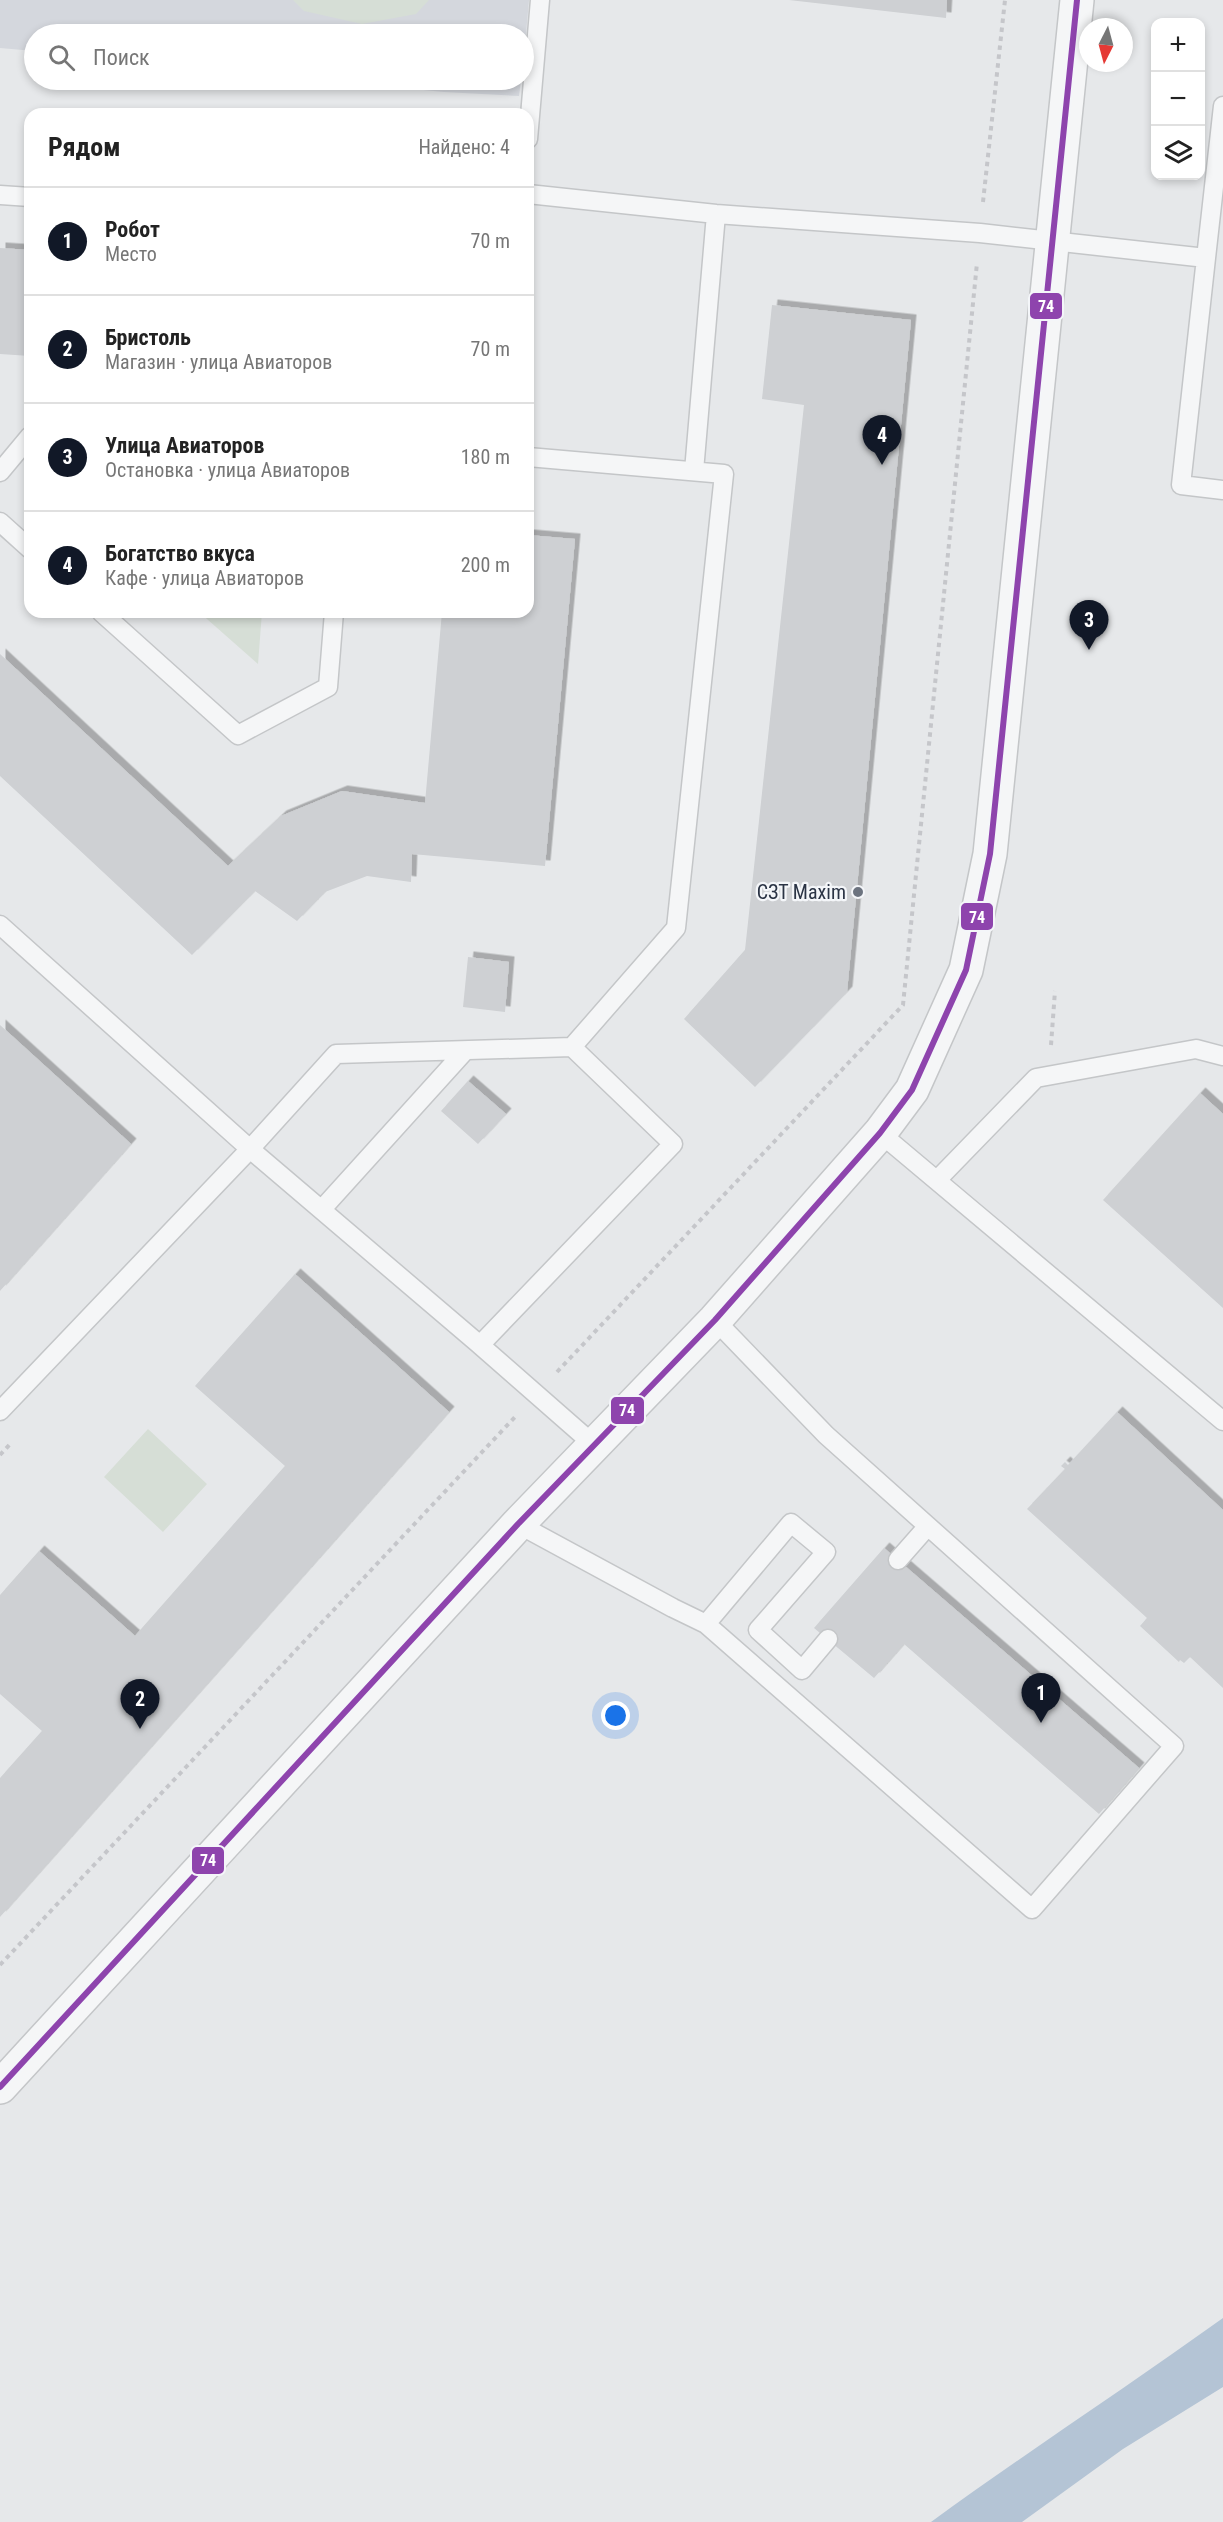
<!DOCTYPE html>
<html lang="ru">
<head>
<meta charset="utf-8">
<style>
	:root { --surface:#fff; --page:#f2f2f2; --text:#222; --muted:#767676; --line:#e0e0e0; --accent:#111827 }
	body { margin:0; font-family:"Roboto Condensed",sans-serif; background:var(--page); color:var(--text) }
	.controls { position:absolute; right:18px; top:18px; display:grid; overflow:hidden; border-radius:12px; box-shadow:0 3px 9px #0003 }
	.controls button { width:54px; height:54px; display:grid; place-items:center; padding:0; border:0; border-bottom:2px solid var(--line); background:var(--surface); color:var(--text); font:30px sans-serif }
	.compass { position:absolute; left:1079px; top:18px; width:54px; height:54px; border-radius:50%; background:var(--surface); box-shadow:0 3px 9px #0003; rotate:186deg }
	.you { position:absolute; left:616px; top:1716px; width:21px; height:21px; margin:-15px; border:4px solid #fff; border-radius:50%; background:#1a73e8; box-shadow:0 0 0 9px #1a73e833 }
	.badge { display:grid; place-items:center; width:39px; height:39px; border-radius:50%; background:var(--accent); color:#fff; font-size:20px; font-weight:700 }
	.pin { position:absolute; translate:-50% -50px; filter:drop-shadow(0 2px 3px #0008) }
	.pin::after { content:''; position:absolute; top:32px; width:21px; height:18px; background:inherit; clip-path:polygon(0 0,100% 0,50% 100%) }
	.list { margin:0; padding:0; list-style:none }
	h2 { display:flex; justify-content:space-between; align-items:center; height:78px; margin:0; padding:0 24px; font-size:26px }
	h2 small { font-size:20px; font-weight:400; color:var(--muted) }
	.list li { display:grid; grid-template-columns:39px 1fr auto; gap:18px; align-items:center; box-sizing:border-box; height:108px; padding:0 24px; border-top:2px solid var(--line) }
	.list b { display:block; font-size:22px; white-space:nowrap }
	.list p { margin:0; font-size:20px; white-space:nowrap; color:var(--muted) }
	.list em { font-size:20px; font-style:normal; color:var(--muted) }
	.icon { flex:none; width:33px; height:33px; fill:none; stroke:currentColor; stroke-width:2; stroke-linecap:round; stroke-linejoin:round }
	.map { position:relative; flex:none; width:1223px; height:2522px; overflow:hidden }
	.search { position:absolute; background:var(--surface); box-shadow:0 3px 9px #0003; left:24px; top:24px; width:510px; height:66px; display:flex; align-items:center; gap:15px; box-sizing:border-box; padding:0 21px; border-radius:33px; color:var(--muted); font-size:22px }
	.panel { position:absolute; background:var(--surface); box-shadow:0 3px 9px #0003; left:24px; top:108px; width:510px; height:510px; border-radius:18px }
	.map>svg:first-child { display:block }
	.built { fill:#d4d7dd }
	.green { fill:#d6ded6 }
	.water { fill:#b4c4d5 }
	.building { fill:#ced0d3; filter:url(#shadow) }
	.lines { fill:none; stroke-linecap:round; stroke-linejoin:round }
	.lane-casing { stroke:#c4c6c8; stroke-width:21 }
	.street-casing { stroke:#c4c6c8; stroke-width:36 }
	.path { stroke:#c5c6ca; stroke-width:4; stroke-dasharray:4.5 4.5; stroke-linecap:butt }
	.lane { stroke:#f5f6f7; stroke-width:18 }
	.street { stroke:#f5f6f7; stroke-width:33 }
	.bus-1-casing { stroke:#f4f6f9; stroke-width:10 }
	.bus-1 { stroke:#8e44ad; stroke-width:6 }
	.poi-dot { fill:#6c737f; stroke:#f4f6f9; stroke-width:2 }
	.labels { text-anchor:middle; stroke-width:4.5; stroke-linejoin:round; paint-order:stroke }
	.poi-label { font-size:20px; fill:#2b3445; stroke:#f4f6f9; text-anchor:end }
	.line-badge { stroke:#f4f6f9; stroke-width:2 }
	.badge-label { font-size:16px; text-anchor:middle; font-weight:bold; fill:#fff }
</style>
</head>
<body>
<div class="map">
<svg width="1223" height="2522" viewBox="0 0 1223 2522">
	<defs>
		<filter id="shadow"><feDropShadow dx="5.5" dy="-5.5" stdDeviation="0" flood-color="#0004"/></filter>
	</defs>
	<rect width="100%" height="100%" fill="#e6e8ea"/>
	<path class="built" d="M 0,0 L 529,0 L 524,56 L 524,34 L 34,34 L 34,51 L 0,48 Z
		M 321,80 L 521,80 L 519,96 L 444,92 Z"/>
	<path class="green" d="M 293,0 L 429,0 L 416,14 L 362,24 L 304,11 Z
		M 199,612 L 262,612 L 258,664 Z
		M 148,1429 L 207,1484 L 163,1532 L 104,1477 Z"/>
	<path class="water" d="M 1223,2318 L 1223,2387 L 1123,2449 L 1022,2522 L 931,2522 C 1027,2452 1127,2387 1223,2318 Z"/>
	<path class="building" d="M 789,0 L 947,0 L 946,18 Z
		M 0,248 L 30,250 L 30,356 L 0,354 Z
		M 772,305 L 911,320 L 847,992 L 755,1087 L 684,1019 L 745,950 L 804,405 L 762,399 Z
		M 528,535 L 575,539 L 545,866 L 412,854 L 411,882 L 367,876 L 325,892 L 297,921 L 255,891 L 192,955 L 0,776 L 0,654 L 228,866 L 281,816 L 342,791 L 425,803 L 442,612 L 528,612 Z
		M 468,957 L 509,962 L 505,1012 L 463,1007 Z
		M 0,1025 L 131,1144 L 0,1291 Z
		M 468,1081 L 506,1114 L 478,1144 L 441,1111 Z
		M 1200,1093 L 1223,1114 L 1223,1308 L 1103,1200 Z
		M 295,1274 L 449,1412 L 0,1917 L 0,1778 L 42,1731 L 0,1694 L 0,1595 L 39,1551 L 135,1636 L 285,1466 L 195,1386 Z
		M 1117,1412 L 1223,1510 L 1223,1688 L 1190,1657 L 1184,1663 L 1180,1660 L 1179,1662 L 1140,1626 L 1147,1618 L 1027,1509 L 1065,1469 L 1061,1466 L 1065,1462 L 1068,1465 Z
		M 884,1548 L 1139,1768 L 1099,1814 L 904,1644 L 874,1678 L 814,1628 Z"/>
	<g class="lines">
		<defs>
			<path id="lane" d="M 528,139 L 540,0
				M 528,194 L 716,214 L 980,233 L 1206,258 L 1181,485 L 1223,490
				M 0,195 L 30,197
				M 1206,258 L 1223,106
				M 528,457 L 724,474 L 676,928 L 572,1047
				M 694,471 L 716,214
				M 0,472 L 30,436
				M 0,522 L 30,549
				M 101,612 L 238,735 L 328,687 L 334,612
				M 0,925 L 250,1149 L 480,1345
				M 880,1133 L 1223,1421
				M 937,1180 L 1036,1078 L 1196,1049 L 1223,1056
				M 322,1209 L 464,1052
				M 0,1411 L 250,1149 L 336,1054 L 572,1047 L 673,1144 L 480,1345 L 593,1444
				M 518,1524 L 673,1608 L 706,1624 L 1032,1909 L 1174,1746 L 826,1435 L 715,1320
				M 898,1560 L 927,1527
				M 706,1624 L 791,1523 L 826,1552 L 758,1630 L 802,1670 L 828,1639"/>
			<path id="street" d="M 0,2087 L 518,1524 L 715,1320 L 880,1133 L 912,1090 L 966,970 L 990,854 L 1077,0"/>
		</defs>
		<use href="#lane" class="lane-casing"/>
		<use href="#street" class="street-casing"/>
		<path class="path" d="M 983,202 L 1005,0
			M 1051,1045 L 1055,991
			M 557,1372 L 903,1005 L 977,263
			M 0,1455 L 12,1442
			M 0,1965 L 515,1417"/>
		<use href="#lane" class="lane"/>
		<use href="#street" class="street"/>
		<defs>
			<path id="bus-1" d="M 0,2087 L 518,1524 L 715,1320 L 880,1133 L 912,1090 L 966,970 L 990,854 L 1077,0"/>
		</defs>
		<use href="#bus-1" class="bus-1-casing"/>
		<use href="#bus-1" class="bus-1"/>
	</g>
	<circle class="poi-dot" cx="858" cy="892" r="6"/>
	<g class="labels">
		<g class="poi-label">
			<text x="846" y="899">СЗТ Maxim</text>
		</g>
	</g>
	<g class="line-badge">
		<rect x="1029" y="292" width="34" height="28" rx="6" fill="#8e44ad"/>
		<rect x="960" y="902" width="34" height="29" rx="6" fill="#8e44ad"/>
		<rect x="610" y="1396" width="35" height="29" rx="6" fill="#8e44ad"/>
		<rect x="191" y="1846" width="34" height="29" rx="6" fill="#8e44ad"/>
	</g>
	<g class="badge-label">
		<text x="1046" y="312">74</text>
		<text x="977" y="923">74</text>
		<text x="627" y="1416">74</text>
		<text x="208" y="1866">74</text>
	</g>
</svg>
<div class="controls">
<button>+</button>
<button>−</button>
<button><svg class="icon" aria-label="layers" viewBox="0 0 24 24"><path d="M12 4l9 5-9 5-9-5zM3 14l9 5 9-5"/></svg></button>
</div>
<svg class="compass" viewBox="-18 -18 36 36"><path d="M0-13l5 13h-10z" fill="#e53935"/><path d="M0 13l5-13h-10z" fill="#767676"/></svg>
<div class="you"></div>
<div class="pin badge" style="left:1041px;top:1723px">1</div>
<div class="pin badge" style="left:140px;top:1729px">2</div>
<div class="pin badge" style="left:1089px;top:650px">3</div>
<div class="pin badge" style="left:882px;top:465px">4</div>
<div class="search"><svg class="icon" aria-label="search" viewBox="0 0 24 24"><circle cx="10" cy="10" r="6"/><path d="M15 15l6 6"/></svg>Поиск</div>
<section class="panel">
<h2>Рядом<small>Найдено: 4</small></h2>
<ul class="list">
<li><span class="badge">1</span><div><b>Робот</b><p>Место</p></div><em>70 m</em></li>
<li><span class="badge">2</span><div><b>Бристоль</b><p>Магазин · улица Авиаторов</p></div><em>70 m</em></li>
<li><span class="badge">3</span><div><b>Улица Авиаторов</b><p>Остановка · улица Авиаторов</p></div><em>180 m</em></li>
<li><span class="badge">4</span><div><b>Богатство вкуса</b><p>Кафе · улица Авиаторов</p></div><em>200 m</em></li>
</ul>
</section>
</div>
</body>
</html>
